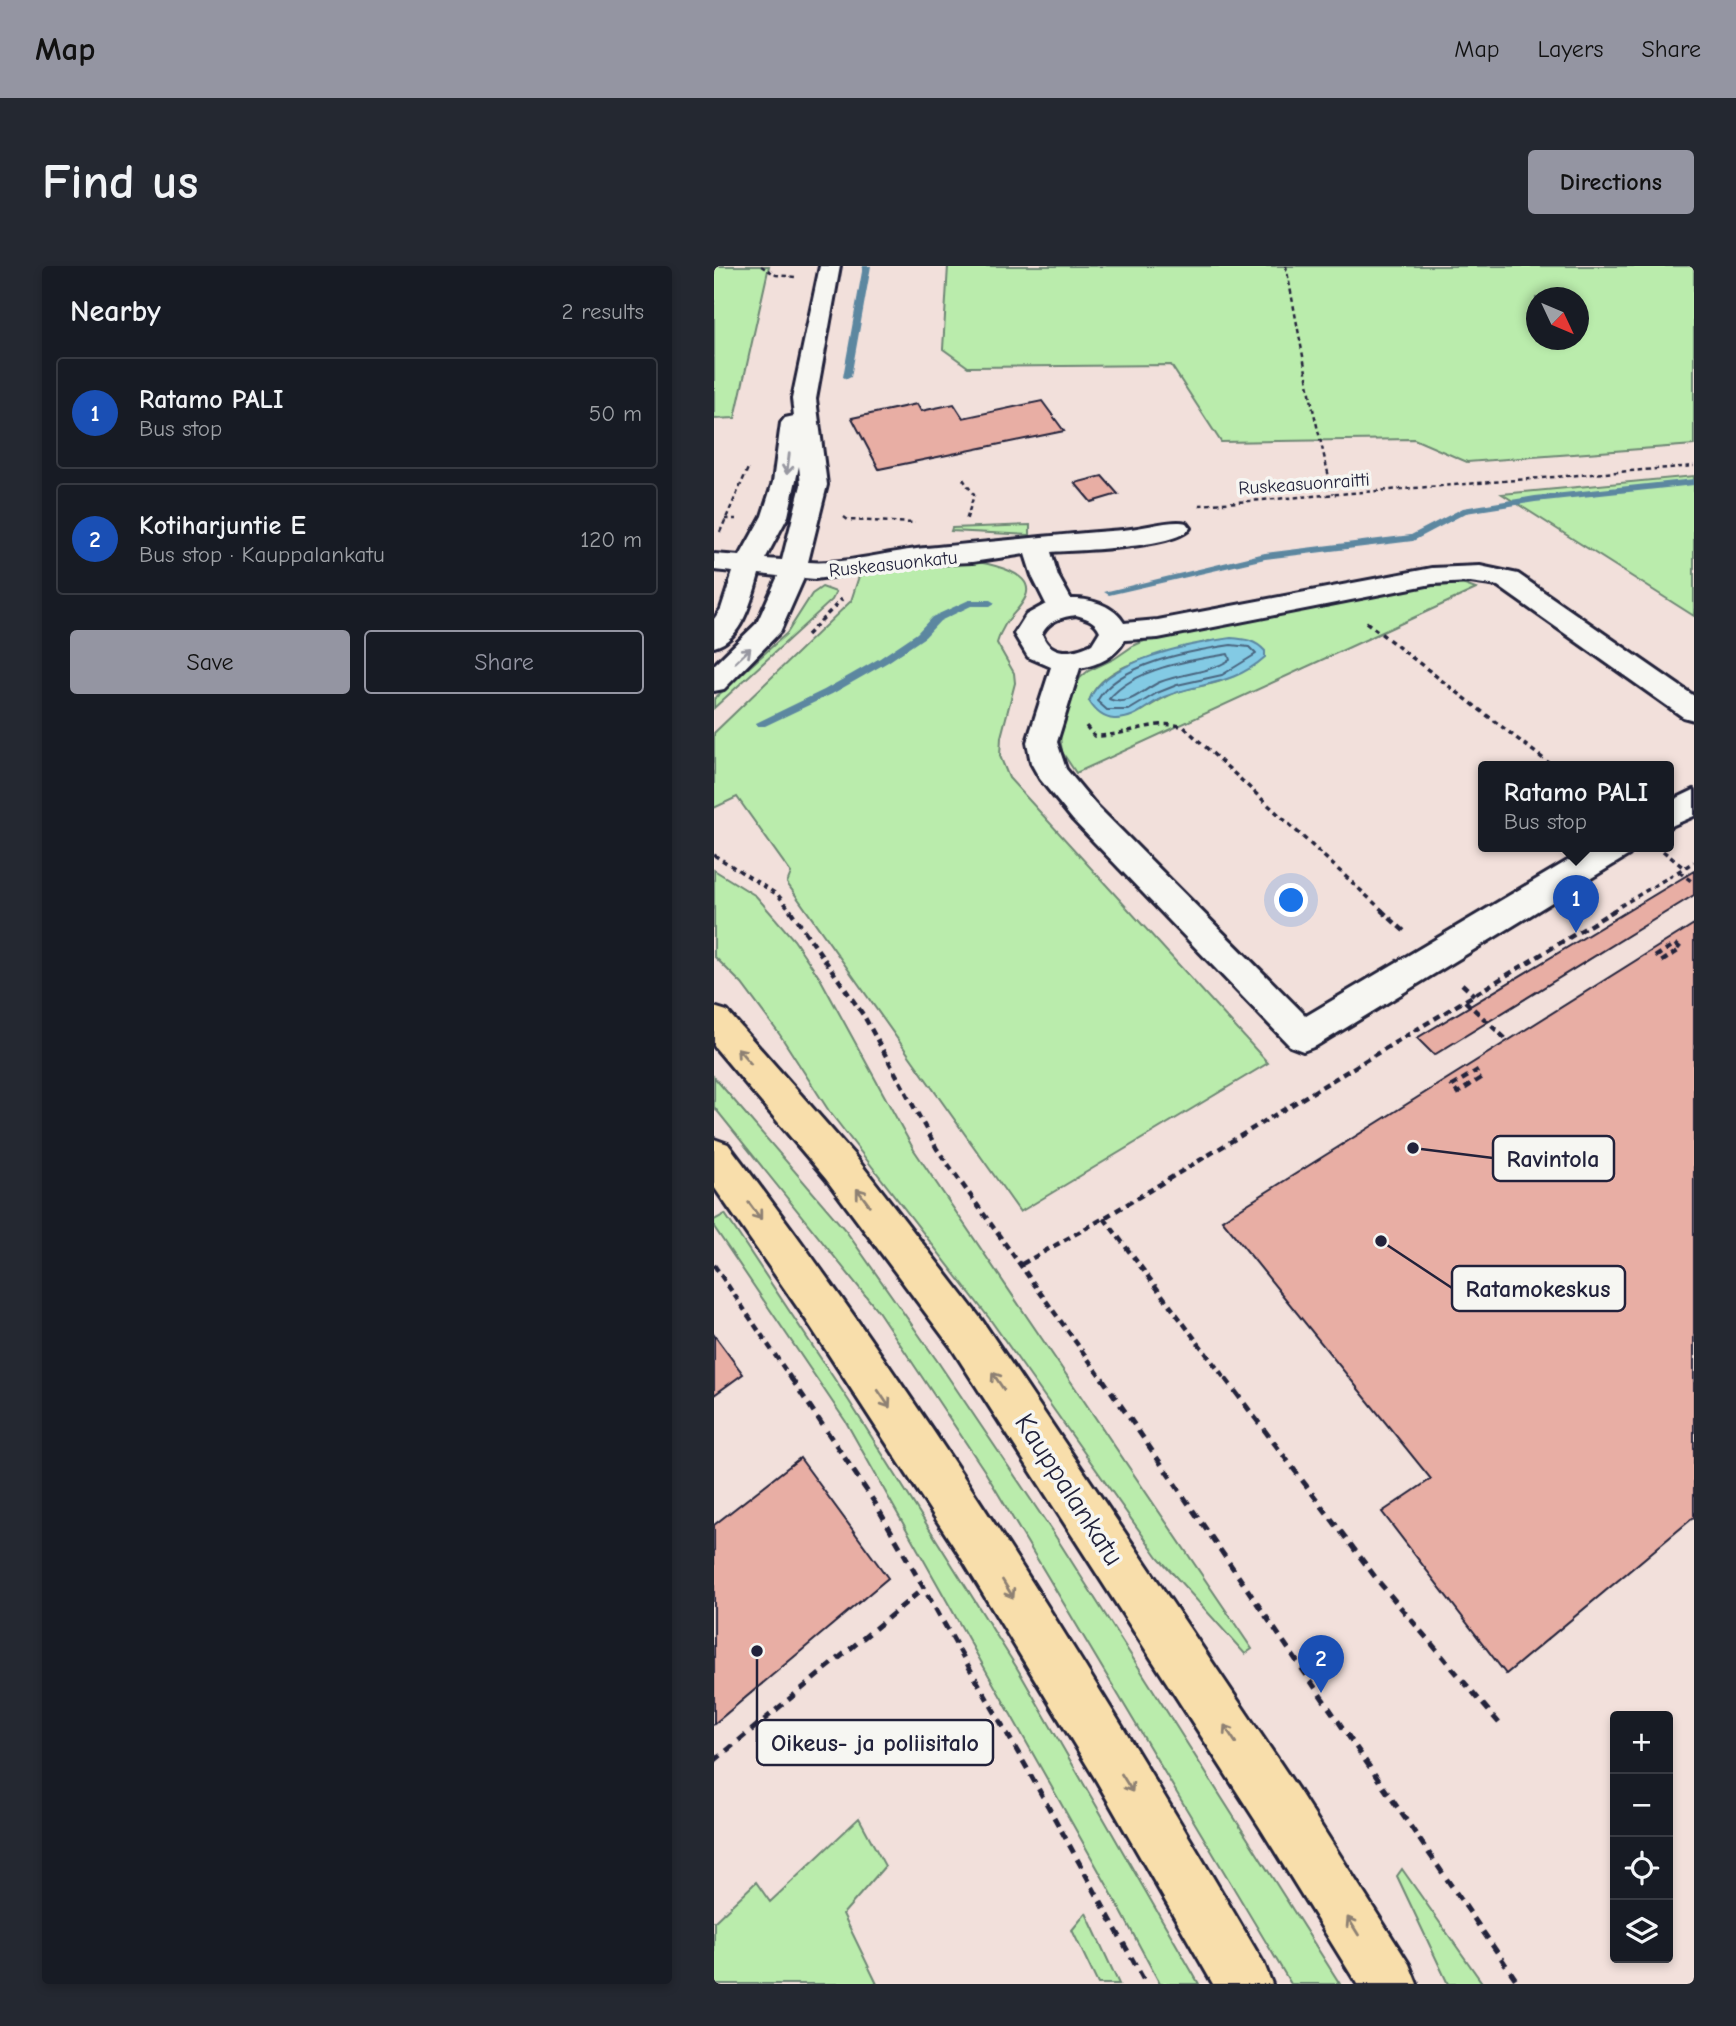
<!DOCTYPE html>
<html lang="en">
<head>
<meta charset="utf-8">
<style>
	:root { --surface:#171b24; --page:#242831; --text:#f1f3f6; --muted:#9ea1a6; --line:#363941; --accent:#9495a2 }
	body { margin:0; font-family:"Comic Neue",sans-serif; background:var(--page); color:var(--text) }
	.controls { position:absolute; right:21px; bottom:21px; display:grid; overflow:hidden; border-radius:7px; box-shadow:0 4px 10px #0003 }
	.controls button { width:63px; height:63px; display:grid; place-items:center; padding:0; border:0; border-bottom:2px solid var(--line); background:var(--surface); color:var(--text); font:35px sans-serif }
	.compass { position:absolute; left:812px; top:21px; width:63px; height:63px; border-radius:50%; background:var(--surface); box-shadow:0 4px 10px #0003; rotate:134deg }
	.you { position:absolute; left:578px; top:635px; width:24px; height:24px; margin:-18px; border:5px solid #fff; border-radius:50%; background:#1a73e8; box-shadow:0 0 0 10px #1a73e833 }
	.badge { display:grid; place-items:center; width:46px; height:46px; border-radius:50%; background:var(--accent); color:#fff; font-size:23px; font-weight:700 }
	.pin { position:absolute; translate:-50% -58px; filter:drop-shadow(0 2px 4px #0008) }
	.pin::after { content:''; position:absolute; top:37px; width:24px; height:21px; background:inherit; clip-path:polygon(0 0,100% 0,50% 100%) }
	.popup { position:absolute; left:764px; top:495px; width:196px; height:91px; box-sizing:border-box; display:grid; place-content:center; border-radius:7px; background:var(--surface); filter:drop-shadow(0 2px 5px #0005); font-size:23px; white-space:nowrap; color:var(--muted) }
	.popup b { font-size:26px; color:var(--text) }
	.popup::after { content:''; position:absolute; left:50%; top:100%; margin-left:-14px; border:14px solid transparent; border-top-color:var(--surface) }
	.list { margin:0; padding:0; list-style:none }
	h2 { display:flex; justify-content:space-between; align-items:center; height:91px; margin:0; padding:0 28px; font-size:30px }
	h2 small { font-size:23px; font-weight:400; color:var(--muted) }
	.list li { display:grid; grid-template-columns:46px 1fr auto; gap:21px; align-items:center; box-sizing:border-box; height:112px; margin:0 14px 14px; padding:0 14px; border:2px solid var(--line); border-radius:7px }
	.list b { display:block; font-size:26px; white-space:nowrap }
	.list p { margin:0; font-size:23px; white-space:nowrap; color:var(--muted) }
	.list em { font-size:23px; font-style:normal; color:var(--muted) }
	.actions { display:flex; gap:14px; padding:21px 28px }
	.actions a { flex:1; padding:16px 0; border:2px solid var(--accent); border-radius:7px; text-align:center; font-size:24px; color:var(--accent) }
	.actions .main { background:var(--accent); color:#111 }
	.icon { flex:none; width:38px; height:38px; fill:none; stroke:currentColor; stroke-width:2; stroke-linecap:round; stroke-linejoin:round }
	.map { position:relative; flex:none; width:980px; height:1718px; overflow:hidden; border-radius:7px }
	header { display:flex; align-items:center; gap:42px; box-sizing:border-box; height:98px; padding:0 35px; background:var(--accent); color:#111 }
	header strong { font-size:33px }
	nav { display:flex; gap:38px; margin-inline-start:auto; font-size:24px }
	.intro { display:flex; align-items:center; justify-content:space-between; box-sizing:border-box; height:168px; padding:0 42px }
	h1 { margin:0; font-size:49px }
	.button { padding:18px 32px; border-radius:7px; background:var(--accent); color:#111; font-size:24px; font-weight:700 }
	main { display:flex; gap:42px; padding:0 42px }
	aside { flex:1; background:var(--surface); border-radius:7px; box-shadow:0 4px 10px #0003 }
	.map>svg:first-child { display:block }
	.green { fill:#baecac; stroke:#6e8774; stroke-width:2; fill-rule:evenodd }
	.water { fill:#83cae4; stroke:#5c87a0; stroke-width:2 }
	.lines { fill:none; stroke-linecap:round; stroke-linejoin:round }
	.shore { stroke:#49657f; stroke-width:2 }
	.stream { fill:#5c87a0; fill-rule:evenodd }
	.building { fill:#e8aea4; stroke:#22223b; stroke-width:2 }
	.minor-casing { stroke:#22223b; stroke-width:6 }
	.major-casing { stroke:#22223b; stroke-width:6 }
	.path-far3 { stroke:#22223b; stroke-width:2.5; stroke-dasharray:4.5 3.5; stroke-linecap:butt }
	.path-far2 { stroke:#22223b; stroke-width:3.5; stroke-dasharray:5 4.5; stroke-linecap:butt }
	.path-far1 { stroke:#22223b; stroke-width:4.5; stroke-dasharray:7 5; stroke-linecap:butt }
	.path { stroke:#22223b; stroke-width:5; stroke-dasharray:9 7; stroke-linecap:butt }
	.minor { fill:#f6f6f2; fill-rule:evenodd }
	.major { fill:#f8deab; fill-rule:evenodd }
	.oneway { stroke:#9797a0 }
	.oneway2 { stroke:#8d8073 }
	.labels { text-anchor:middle; stroke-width:7; stroke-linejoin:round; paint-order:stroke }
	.far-street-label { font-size:19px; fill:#22223b; stroke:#f6f6f2 }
	.near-street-label { font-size:28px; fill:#22223b; stroke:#f6f6f2 }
	.leader { fill:none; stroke:#22223b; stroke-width:2.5 }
	.callout-dot { fill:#22223b; stroke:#f6f6f2; stroke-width:2.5 }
	.callout { fill:#f6f6f2; stroke:#22223b; stroke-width:2.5 }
	.callout-label { font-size:24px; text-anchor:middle; font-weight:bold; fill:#22223b }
</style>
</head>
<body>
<header>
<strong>Map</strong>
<nav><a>Map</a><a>Layers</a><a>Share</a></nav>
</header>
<div class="intro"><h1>Find us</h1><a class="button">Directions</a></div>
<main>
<aside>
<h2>Nearby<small>2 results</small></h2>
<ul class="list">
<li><span class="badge" style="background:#1a4fb4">1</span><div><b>Ratamo PALI</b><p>Bus stop</p></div><em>50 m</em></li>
<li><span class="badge" style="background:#1a4fb4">2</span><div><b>Kotiharjuntie E</b><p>Bus stop · Kauppalankatu</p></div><em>120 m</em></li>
</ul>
<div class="actions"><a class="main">Save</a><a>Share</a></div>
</aside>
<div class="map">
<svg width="980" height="1718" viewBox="0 0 980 1718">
	<rect width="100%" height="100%" fill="#f2e0db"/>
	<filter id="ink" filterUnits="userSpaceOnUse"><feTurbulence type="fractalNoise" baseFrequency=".0143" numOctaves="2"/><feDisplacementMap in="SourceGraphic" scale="14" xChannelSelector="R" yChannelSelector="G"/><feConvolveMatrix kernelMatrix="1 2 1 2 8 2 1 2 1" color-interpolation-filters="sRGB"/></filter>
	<g filter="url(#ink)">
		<path class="green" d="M 0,0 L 55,0 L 21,152 L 0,153 Z
			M 234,0 L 980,0 L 980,179 L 753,196 L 700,173 L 507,176 L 457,99 L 254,101 L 229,83 ZM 822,32 L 864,32 L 864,74 L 822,74 Z
			M 980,210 L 980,350 L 788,228 Z
			M 316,259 L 316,269 L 237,265 L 238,262 Z
			M 251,294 C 266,296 322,304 312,330 C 305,347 290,351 283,377 L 300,407 L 301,417 L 287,471 L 286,490 L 295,512 L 554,797 L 306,946 L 73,617 L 77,607 L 23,531 L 0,542 L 0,467 L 137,335 L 146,307 L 153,302 Z
			M 748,318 L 762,323 L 362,507 L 348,486 L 345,463 L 360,423 L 366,412 L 374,405 L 400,393 L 419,380 L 439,371 L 708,321 ZM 495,375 L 527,406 C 506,419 486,419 463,426 C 450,431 440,437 428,445 L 375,435 C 389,394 459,387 495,375 Z
			M 108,321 L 122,326 L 118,334 L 0,442 L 0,433 L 73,367 L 98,328 Z
			M 0,604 L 42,630 L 80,674 L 107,714 L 200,884 L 538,1383 L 531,1388 L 444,1291 L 275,1052 L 115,845 L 66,769 L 28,718 L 0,690 Z
			M 0,811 L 132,965 L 224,1096 L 340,1268 L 626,1718 L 577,1718 L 270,1204 L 164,1045 L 0,841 Z
			M 11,948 L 135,1135 L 303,1402 L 485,1718 L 446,1718 L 394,1621 L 132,1156 L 0,961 L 0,954 Z
			M 145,1552 L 171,1600 L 129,1648 L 163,1718 L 0,1718 L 0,1656 L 42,1616 L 56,1636 Z
			M 688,1603 L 769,1718 L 734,1718 L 683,1610 Z
			M 372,1647 L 405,1718 L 384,1718 L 358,1664 Z"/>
		<path class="water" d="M 517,372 C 531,373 541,374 551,385 L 551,391 C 519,420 486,416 450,431 C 433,439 421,454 400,453 C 388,452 381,445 375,435 C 388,395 479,377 517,372 Z"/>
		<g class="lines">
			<path class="shore" d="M 517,379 L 535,381 L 542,388 L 508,409 L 463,419 L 443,427 L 415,444 L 393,444 L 383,435 C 404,397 477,385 517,379 Z
				M 514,388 L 516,394 C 494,407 469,407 446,416 C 429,423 415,442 395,433 C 421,402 476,394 514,388 Z"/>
			<path class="stream" d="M 149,0 L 157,0 L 137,111 L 133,113 L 129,111 Z
				M 980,213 L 980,219 L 821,236 L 752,247 L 699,275 L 551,293 L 395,329 L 390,326 L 551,287 L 697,269 L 749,242 L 821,230 Z
				M 255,334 L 276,334 L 281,337 L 276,340 L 257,340 L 226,355 L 211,371 L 174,396 L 118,428 L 51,460 L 43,460 L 42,457 L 110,424 L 166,392 L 203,367 L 218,351 Z"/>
		</g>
		<path class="building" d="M 328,135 L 350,165 L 165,203 L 138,152 L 203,138 L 207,145 L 240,138 L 249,152 Z
			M 388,210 L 404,228 L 377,236 L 361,217 Z
			M 980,605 L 980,629 L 720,789 L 703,772 Z
			M 980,658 L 980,1251 L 792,1408 L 668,1246 L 717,1213 L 508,954 Z
			M 0,1069 L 29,1108 L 0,1129 Z
			M 86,1192 L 174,1312 L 0,1458 L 0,1259 Z"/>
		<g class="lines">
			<defs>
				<path id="minor" d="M 106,0 L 126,0 L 102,133 L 113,219 L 94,296 C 129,299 176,285 212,282 C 277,276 343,269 409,264 C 427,263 458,253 472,257 L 476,262 C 462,282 364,284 337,286 L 344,310 L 357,333 C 376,332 401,340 410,357 L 444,354 L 718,302 L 766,300 L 804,308 L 980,430 L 980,454 L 969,451 L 784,320 L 756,316 L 718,318 L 444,372 L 411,374 C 400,392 386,398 366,402 L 343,476 L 352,503 L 381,538 L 592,750 L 877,581 L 919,581 L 915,589 L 602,780 L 589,785 L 576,780 L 359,554 L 326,513 L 317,497 L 313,476 L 337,401 L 314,391 L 300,368 L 312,349 L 332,338 L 318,310 L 311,288 L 258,296 L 211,298 L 101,313 L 90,312 L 66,366 L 10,423 L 0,425 L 0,399 L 43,357 L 64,310 L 45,308 C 38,333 28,374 0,381 L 0,353 L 7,343 L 19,306 L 0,304 L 0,288 L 26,290 L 48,250 L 59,216 L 67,157 L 71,152 L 80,150 L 78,133 ZM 85,200 L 87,219 L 68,294 L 51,293 L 74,250 ZM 362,349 C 372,352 381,354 386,365 L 378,378 C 361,387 336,391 328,368 C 335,354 348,351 362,349 Z
					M 980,524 L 980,550 L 955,561 L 955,536 Z"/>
				<path id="major" d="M 0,741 L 13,745 L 140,889 L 267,1053 L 585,1525 L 695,1698 L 703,1718 L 643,1718 L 547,1563 L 237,1081 L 112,913 L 0,780 Z
					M 0,873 L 14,878 C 212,1137 385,1416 550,1698 L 558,1718 L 499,1718 L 382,1514 L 248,1293 L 93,1055 L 0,921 Z"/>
			</defs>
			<use href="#minor" class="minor-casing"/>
			<use href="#major" class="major-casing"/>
			<path class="path-far3" d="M 47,0 L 62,9 L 82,11
				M 572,0 L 599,143 L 619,228
				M 249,213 L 260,229 L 252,255
				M 485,239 L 980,200
				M 130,251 L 134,254 L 201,257
				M 11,253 L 22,253
				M 6,266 L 35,200"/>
			<path class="path-far2" d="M 652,356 L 840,501
				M 93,369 L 128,333
				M 372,460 L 380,470 C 411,471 440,452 470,461 L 669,645
				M 949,585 L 970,602
				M 0,589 L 64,629 L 77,645
				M 965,606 L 980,617
				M 898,645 L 980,596"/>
			<path class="path-far1" d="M 76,644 L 150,750 L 223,883 L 389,1114
				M 667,644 L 691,666
				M 941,691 L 961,678 L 967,683 L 947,696
				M 748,718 L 760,729
				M 751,735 L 795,776
				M 764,804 L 738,820 L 744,827 L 770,810
				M 390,952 L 512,1114
				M 308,998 L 390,952 L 901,644
				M 0,999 L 78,1114"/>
			<path class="path" d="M 77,1112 L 161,1237 L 314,1504 L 432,1718
				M 388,1112 L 805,1718
				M 511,1112 L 665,1316 L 785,1457
				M 0,1495 L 210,1322"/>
			<use href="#minor" class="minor"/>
			<use href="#major" class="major"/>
		</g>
		<defs><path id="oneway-shaft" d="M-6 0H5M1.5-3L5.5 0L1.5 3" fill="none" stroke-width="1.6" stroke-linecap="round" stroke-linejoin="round" transform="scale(1.75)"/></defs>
		<g class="oneway">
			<use href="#oneway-shaft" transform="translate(74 198) rotate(97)"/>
			<use href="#oneway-shaft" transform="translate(29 389) rotate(-44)"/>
		</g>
		<g class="oneway2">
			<use href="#oneway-shaft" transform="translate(30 790) rotate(-131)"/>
			<use href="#oneway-shaft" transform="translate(149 931) rotate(-127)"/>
			<use href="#oneway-shaft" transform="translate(41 945) rotate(53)"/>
			<use href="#oneway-shaft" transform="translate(284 1115) rotate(-124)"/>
			<use href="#oneway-shaft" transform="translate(170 1133) rotate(56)"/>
			<use href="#oneway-shaft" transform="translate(294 1323) rotate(58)"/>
			<use href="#oneway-shaft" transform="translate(516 1468) rotate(-123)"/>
			<use href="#oneway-shaft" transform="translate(413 1517) rotate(58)"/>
			<use href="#oneway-shaft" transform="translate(639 1660) rotate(-122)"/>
		</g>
	</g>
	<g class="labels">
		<g class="far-street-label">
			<text transform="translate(590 217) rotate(-4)" y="7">Ruskeasuonraitti</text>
			<text transform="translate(179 297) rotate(-6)" y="7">Ruskeasuonkatu</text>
		</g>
		<g class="near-street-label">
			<text transform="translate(356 1223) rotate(57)" y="10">Kauppalankatu</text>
		</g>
	</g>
	<path class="leader" d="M699 882L779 892M667 975L738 1022M43 1385L43 1476"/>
	<g class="callout-dot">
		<circle cx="699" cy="882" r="7"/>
		<circle cx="667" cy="975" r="7"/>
		<circle cx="43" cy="1385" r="7"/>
	</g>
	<g class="callout">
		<rect x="779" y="870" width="121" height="45" rx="7"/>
		<rect x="738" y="1000" width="173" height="45" rx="7"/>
		<rect x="43" y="1454" width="236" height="45" rx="7"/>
	</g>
	<g class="callout-label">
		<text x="839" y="901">Ravintola</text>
		<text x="824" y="1031">Ratamokeskus</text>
		<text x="161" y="1485">Oikeus- ja poliisitalo</text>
	</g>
</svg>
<div class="controls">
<button>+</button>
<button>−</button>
<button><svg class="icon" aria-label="locate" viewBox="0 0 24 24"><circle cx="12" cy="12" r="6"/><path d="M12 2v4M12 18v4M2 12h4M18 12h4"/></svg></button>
<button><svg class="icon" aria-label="layers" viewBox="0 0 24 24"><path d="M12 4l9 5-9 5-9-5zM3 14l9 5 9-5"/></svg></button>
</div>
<svg class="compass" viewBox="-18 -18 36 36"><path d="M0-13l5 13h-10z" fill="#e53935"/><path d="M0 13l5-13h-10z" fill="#9ea1a6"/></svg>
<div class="you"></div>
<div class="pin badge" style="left:862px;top:667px;background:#1a4fb4">1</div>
<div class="popup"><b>Ratamo PALI</b>Bus stop</div>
<div class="pin badge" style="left:607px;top:1427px;background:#1a4fb4">2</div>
</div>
</main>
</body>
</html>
